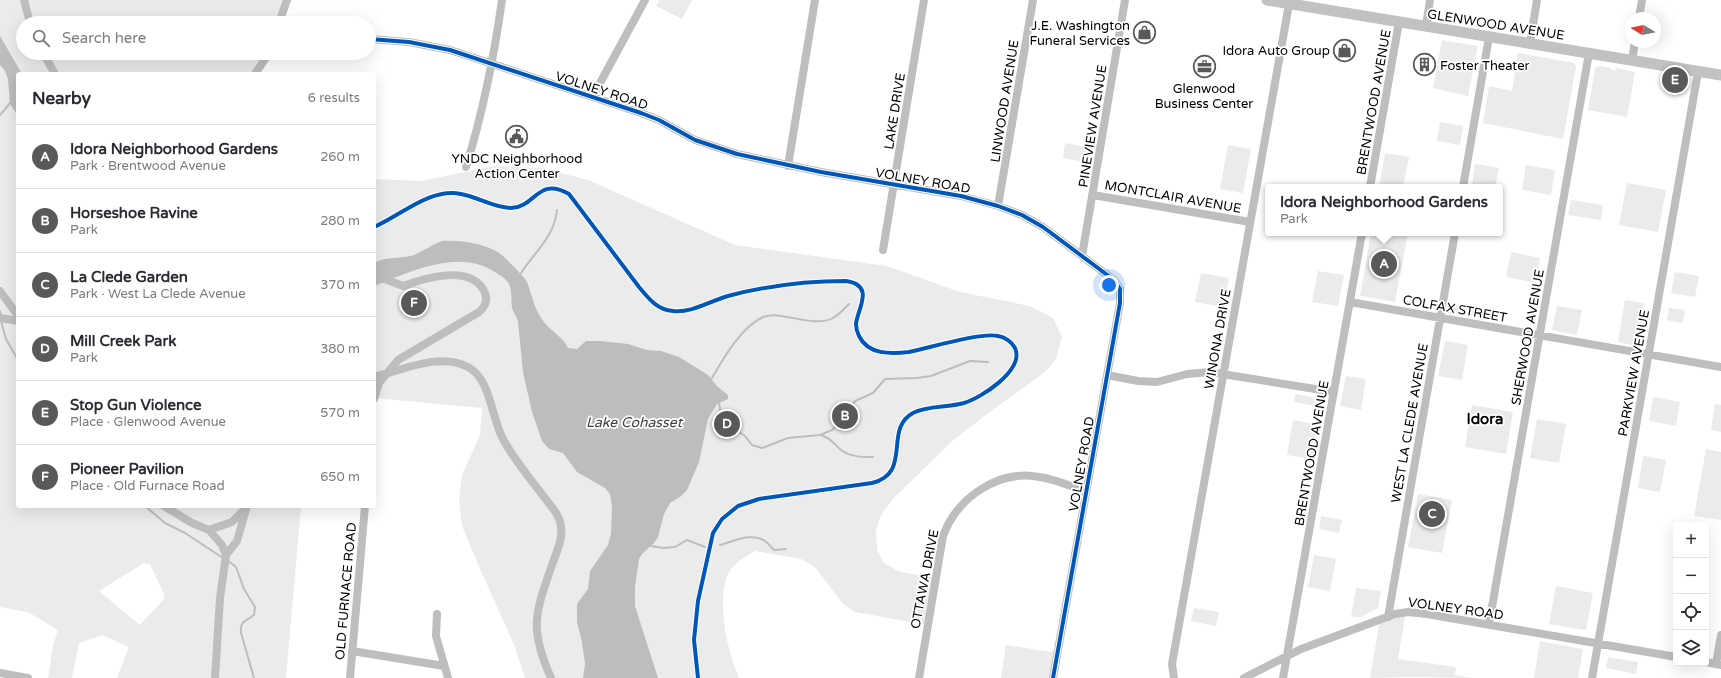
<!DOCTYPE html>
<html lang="en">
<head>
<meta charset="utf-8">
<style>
	:root { --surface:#fff; --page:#f7f7f7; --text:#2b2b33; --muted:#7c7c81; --line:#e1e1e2; --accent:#595959 }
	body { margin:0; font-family:"Varela Round",sans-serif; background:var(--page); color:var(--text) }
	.controls { position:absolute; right:12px; bottom:12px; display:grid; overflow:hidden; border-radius:4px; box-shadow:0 4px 16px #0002 }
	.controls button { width:36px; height:36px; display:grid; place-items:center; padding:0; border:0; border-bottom:1px solid var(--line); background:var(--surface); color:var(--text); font:20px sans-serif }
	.compass { position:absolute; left:1625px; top:12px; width:36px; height:36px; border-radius:50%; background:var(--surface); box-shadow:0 4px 16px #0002; rotate:280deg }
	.you { position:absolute; left:1109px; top:285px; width:14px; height:14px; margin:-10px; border:3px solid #fff; border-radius:50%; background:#1a73e8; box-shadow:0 0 0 6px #1a73e833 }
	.badge { display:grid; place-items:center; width:26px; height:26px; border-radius:50%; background:var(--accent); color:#fff; font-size:13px; font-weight:700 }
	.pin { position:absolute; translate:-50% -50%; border:2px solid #fff; box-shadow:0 1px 4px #0006 }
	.popup { position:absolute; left:1265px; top:184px; width:238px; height:52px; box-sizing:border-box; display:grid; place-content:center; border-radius:4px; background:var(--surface); filter:drop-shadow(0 1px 3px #0005); font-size:13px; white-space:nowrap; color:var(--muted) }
	.popup b { font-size:15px; color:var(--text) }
	.popup::after { content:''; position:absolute; left:50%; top:100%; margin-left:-8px; border:8px solid transparent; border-top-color:var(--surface) }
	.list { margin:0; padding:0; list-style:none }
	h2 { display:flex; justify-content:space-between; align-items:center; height:52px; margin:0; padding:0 16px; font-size:17px }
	h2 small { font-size:13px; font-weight:400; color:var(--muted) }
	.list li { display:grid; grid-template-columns:26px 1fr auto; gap:12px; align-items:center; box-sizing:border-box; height:64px; padding:0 16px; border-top:1px solid var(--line) }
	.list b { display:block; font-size:15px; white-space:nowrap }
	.list p { margin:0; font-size:13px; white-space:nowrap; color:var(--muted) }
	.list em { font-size:13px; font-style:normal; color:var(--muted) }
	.icon { flex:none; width:22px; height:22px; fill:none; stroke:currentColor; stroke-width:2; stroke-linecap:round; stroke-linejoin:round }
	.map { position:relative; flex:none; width:1721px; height:678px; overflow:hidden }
	.search { position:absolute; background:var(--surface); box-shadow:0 4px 16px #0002; left:16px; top:16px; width:360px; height:44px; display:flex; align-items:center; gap:10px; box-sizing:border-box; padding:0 14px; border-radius:22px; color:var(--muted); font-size:15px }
	.panel { position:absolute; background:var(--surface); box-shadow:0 4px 16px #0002; left:16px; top:72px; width:360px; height:436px; border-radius:4px }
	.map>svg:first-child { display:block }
	.green { fill:#ebebeb; fill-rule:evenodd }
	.water { fill:#bdbdbd }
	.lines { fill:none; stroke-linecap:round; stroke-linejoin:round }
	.stream { stroke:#bdbdbd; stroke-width:2 }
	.minor { stroke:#bebebe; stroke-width:8 }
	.secondary { stroke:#c2c2c2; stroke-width:11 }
	.cycleway-casing { stroke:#fff; stroke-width:6 }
	.cycleway { stroke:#0057b8; stroke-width:4 }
	.labels { text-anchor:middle; stroke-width:3.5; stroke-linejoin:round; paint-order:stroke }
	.street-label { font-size:13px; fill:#000; stroke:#fff }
	.poi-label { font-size:13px; fill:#000; stroke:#fff; text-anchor:end }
	.water-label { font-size:14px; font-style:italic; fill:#424242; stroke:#fff }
	.quarter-label { font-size:15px; font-weight:bold; fill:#000; stroke:#fff }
</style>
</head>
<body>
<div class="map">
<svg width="1721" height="678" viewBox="0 0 1721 678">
	<rect width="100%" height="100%" fill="#fff"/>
	<path class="green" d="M 0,0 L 287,0 L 281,20 L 287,23 L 23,23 L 23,53 L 271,53 L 255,74 L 18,74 L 18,506 L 301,506 L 286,678 L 117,678 L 129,647 L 102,635 L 79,643 L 72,678 L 48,678 L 53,645 L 58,630 L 28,612 L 0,607 ZM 144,563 L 150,564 L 164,594 L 164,599 L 140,625 L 99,591 Z
		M 659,0 L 692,0 L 682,19 L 656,6 Z
		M 1442,40 L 1478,46 L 1468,96 L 1433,88 Z
		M 1518,53 L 1574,63 L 1576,67 L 1563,139 L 1483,123 L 1489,86 L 1512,91 Z
		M 1600,66 L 1611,68 L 1611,70 L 1615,71 L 1616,68 L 1635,72 L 1627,117 L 1588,110 L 1595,68 Z
		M 1440,122 L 1463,126 L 1460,145 L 1437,141 Z
		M 1065,143 L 1092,148 L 1090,163 L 1063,158 Z
		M 1228,145 L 1251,149 L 1243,193 L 1220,189 Z
		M 1385,153 L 1409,157 L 1403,187 L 1379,187 Z
		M 1475,164 L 1499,168 L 1495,187 L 1472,186 Z
		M 1526,165 L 1555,170 L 1551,195 L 1522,190 Z
		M 493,166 L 542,168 L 588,180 L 735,245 L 887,266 L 960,292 L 1030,306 L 1053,318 L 1062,337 L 1056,359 L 1045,372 L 987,414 L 951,442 L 892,500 L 881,515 L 876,530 L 877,550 L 884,563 L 900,572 L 935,578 L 927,625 L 855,612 L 843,604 L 815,567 L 801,559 L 755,551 C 745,557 735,562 729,572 C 724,581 723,593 723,603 C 723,631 729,652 739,678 L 525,678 L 515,647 L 481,571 L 462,526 L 459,500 L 462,475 L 480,435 L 482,408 L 374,398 L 379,383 L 374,377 L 374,179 L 422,181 Z
		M 1627,183 L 1666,190 L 1658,232 L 1619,225 Z
		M 1571,200 L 1603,205 L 1601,220 L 1568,215 Z
		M 1371,233 L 1408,233 L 1395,302 L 1360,296 Z
		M 1511,252 L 1540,258 L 1536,283 L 1506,277 Z
		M 1318,271 L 1344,275 L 1338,306 L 1312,302 Z
		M 1675,272 L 1699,276 L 1695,297 L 1671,293 Z
		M 1201,273 L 1229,278 L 1224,307 L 1195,302 Z
		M 1625,300 L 1644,303 L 1637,346 L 1618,342 Z
		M 1451,304 L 1477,308 L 1476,317 L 1449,312 Z
		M 1557,306 L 1582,310 L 1577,335 L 1552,330 Z
		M 1669,308 L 1685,310 L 1683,323 L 1667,320 Z
		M 1445,341 L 1468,345 L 1462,380 L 1438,376 Z
		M 1346,376 L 1366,379 L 1361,410 L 1340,406 Z
		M 1295,394 L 1322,399 L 1321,407 L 1294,402 Z
		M 1653,397 L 1680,402 L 1676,426 L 1649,421 Z
		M 1715,404 L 1721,405 L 1721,432 L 1711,430 Z
		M 1472,405 L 1513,412 L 1506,454 L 1465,447 Z
		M 1537,419 L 1566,424 L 1559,463 L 1530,458 Z
		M 1293,420 L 1318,425 L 1312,459 L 1287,455 Z
		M 1706,449 L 1721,452 L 1721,520 L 1694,516 Z
		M 1643,456 L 1666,460 L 1660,492 L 1638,488 Z
		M 1418,494 L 1452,500 L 1442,553 L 1408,547 Z
		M 1321,516 L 1342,520 L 1339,533 L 1319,529 Z
		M 1314,555 L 1336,559 L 1330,591 L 1308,587 Z
		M 1556,586 L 1593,593 L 1586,630 L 1549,624 Z
		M 1356,588 L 1381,591 L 1378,608 L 1361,617 L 1351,617 Z
		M 1194,608 L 1219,612 L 1216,626 L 1191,621 Z
		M 1406,612 L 1398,659 L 1456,667 L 1455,675 L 1472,678 L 1409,677 L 1370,678 L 1380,619 Z
		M 1540,641 L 1583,649 L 1578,678 L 1534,678 Z
		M 1006,645 L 1057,653 L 1053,678 L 1001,678 Z
		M 1608,657 L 1638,662 L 1636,674 L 1606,668 Z"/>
	<path class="water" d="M 0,36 L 22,74 L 18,74 L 18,116 L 10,104 L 8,79 L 5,71 L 0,65 Z
		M 443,241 C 459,240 479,243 494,250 C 502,254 507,260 513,266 C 518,271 523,276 527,282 C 532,295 534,308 542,319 C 549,331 563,336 568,348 L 577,349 L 586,341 L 600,341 L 628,344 L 647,350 L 661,351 L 679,357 L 708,375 L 718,387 L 728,395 L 728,399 L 717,404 L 708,419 L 699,462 L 687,490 L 680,497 L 670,503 L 664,514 L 658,537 L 654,543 L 642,554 L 639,559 L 635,587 L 635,606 L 658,678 L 583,678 L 585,664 L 582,642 L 577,622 L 577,604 L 588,589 L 590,571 L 608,545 L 611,534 L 612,507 L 610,494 L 605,488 L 577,472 L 563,453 L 549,449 L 542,441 L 532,412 L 523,372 L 518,322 C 517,317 515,315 513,311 C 510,303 513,292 509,284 C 507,279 499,275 495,272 C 457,248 411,272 374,286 L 374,263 C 387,256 401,259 414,255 C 425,251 431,244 443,241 Z"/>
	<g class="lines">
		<path class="stream" d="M 0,115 L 11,102
			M 521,273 C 535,251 554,238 557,210
			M 0,311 L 1,316
			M 1,321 L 6,339 L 18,360
			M 712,378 C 723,359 741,327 763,317 C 771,314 779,315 787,317 C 800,319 821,325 833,318 C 839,315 844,309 849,304
			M 719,403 L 721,415 L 727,424 L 745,436 L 752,445 L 762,448 L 788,438 L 820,435 L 832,430 L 843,421 L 855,401 L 873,393 L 885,379 L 917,378 L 931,376 L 970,361 L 988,362
			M 821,435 C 831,438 834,444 841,450 C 850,457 863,457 873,457
			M 145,506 L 165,523 L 185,533 L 223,558
			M 720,545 C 735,541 751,532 765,541 C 769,544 771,547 774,550 L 786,549
			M 651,546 L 663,548 L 675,547 L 687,540 L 705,547
			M 227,560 L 236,567 L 244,589 L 255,607 L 254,615 C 245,622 240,620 241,633 L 254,678"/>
		<path class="minor" d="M 24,0 L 30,23
			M 1639,18 L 1642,0
			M 279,23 L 287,0
			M 1426,26 L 1430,0
			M 369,39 L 409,42 L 450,50 L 641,113 L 659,120 L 695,140 L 737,154 L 821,172 L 961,196 L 998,206 L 1022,215 L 1043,227 L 1114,280 L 1120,289 L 1120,303 L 1053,678
			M 1530,43 L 1537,0
			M 43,53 L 55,74
			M 1632,60 L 1635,42
			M 255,74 L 269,53
			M 593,96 L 645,0
			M 788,166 L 815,0
			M 466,167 C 483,112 494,57 502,0
			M 1370,187 L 1399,22
			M 1463,187 L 1489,37
			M 1093,195 L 1250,222
			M 998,206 L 1033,0
			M 883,250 L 924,0
			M 1082,256 L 1125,0
			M 374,275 L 403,286 C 425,278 472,263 485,293 C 488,301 485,307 479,312 L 398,360 L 379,383 L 374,399
			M 0,291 L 18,316
			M 1350,302 L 1721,367
			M 0,318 L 18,321
			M 1107,375 L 1138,381 L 1157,382 L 1187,374 L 1210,372 L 1334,392
			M 374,377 C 403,370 439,352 468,367 C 491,379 491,417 503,439 C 513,458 528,476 541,493 C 548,503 560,514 561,527 C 563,540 556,553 552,565 C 535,614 529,628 551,678
			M 164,506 L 192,523 L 209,530 L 222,545 L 226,555
			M 209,530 L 232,522 L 247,507
			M 437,614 L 436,636 L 448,678
			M 1388,617 L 1455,233
			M 1489,624 L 1589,53
			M 352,651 L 444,666
			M 1706,662 L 1721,665
			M 1716,664 L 1721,635
			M 0,673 L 28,678
			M 215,678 L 220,598 L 226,555 L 237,541 L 247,506
			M 350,678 L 365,506
			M 919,678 L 943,536 C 957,498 998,469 1039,477 C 1055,479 1071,486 1086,492
			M 1174,678 L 1172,664 L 1289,4
			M 1244,678 L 1301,649 L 1395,614 L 1408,612 L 1427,614 L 1676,657
			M 1283,678 L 1362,233
			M 1592,678 L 1698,72"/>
		<path class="secondary" d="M 1267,0 L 1721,75"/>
		<defs>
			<path id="cycleway" d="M 369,39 L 409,42 L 450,50 L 641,113 L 659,120 L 695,140 L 737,154 L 821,172 L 961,196 L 998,206 L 1022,215 L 1043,227 L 1114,280 L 1120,289 L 1120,303 L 1053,678
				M 374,227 C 400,216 431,187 461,194 C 478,197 494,208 511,208 C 536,207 538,176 569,194 L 639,287 C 648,298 657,310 673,311 C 692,313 710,301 728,296 C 766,286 808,281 846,281 C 876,285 857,310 856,324 C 856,328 857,332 859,336 C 868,355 891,354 909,352 C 929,348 981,332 998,336 C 1005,337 1012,342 1015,348 C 1025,370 981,398 964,403 C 947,408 928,405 913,413 C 883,429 913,473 872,483 L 759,499 L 738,506 L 722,519 L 713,533 L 698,601 L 694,640 L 698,678"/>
		</defs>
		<use href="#cycleway" class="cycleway-casing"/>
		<use href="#cycleway" class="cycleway"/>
	</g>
	<defs>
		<symbol id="shop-ring" viewBox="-11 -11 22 22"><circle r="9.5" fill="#fff" stroke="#595959" stroke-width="1.5"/><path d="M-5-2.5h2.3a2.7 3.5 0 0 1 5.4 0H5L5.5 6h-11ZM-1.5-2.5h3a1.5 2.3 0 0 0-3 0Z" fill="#595959"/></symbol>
		<symbol id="building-ring" viewBox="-11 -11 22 22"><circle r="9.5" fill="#fff" stroke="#595959" stroke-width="1.5"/><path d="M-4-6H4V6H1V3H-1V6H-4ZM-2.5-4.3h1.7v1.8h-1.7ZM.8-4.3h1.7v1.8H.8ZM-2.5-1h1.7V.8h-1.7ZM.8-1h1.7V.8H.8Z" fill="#595959"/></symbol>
		<symbol id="office-ring" viewBox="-11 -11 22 22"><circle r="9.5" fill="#fff" stroke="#595959" stroke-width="1.5"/><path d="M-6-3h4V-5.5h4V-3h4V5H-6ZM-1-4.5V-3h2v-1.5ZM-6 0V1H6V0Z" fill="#595959"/></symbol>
		<symbol id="civic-ring" viewBox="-11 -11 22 22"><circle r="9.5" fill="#fff" stroke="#595959" stroke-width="1.5"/><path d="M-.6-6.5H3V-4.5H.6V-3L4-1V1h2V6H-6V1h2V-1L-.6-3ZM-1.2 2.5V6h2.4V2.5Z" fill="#595959"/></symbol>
	</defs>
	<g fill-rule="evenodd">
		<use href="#shop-ring" x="1132" y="20" width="25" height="25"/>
		<use href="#shop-ring" x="1332" y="38" width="25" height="25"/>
		<use href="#building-ring" x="1412" y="52" width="25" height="25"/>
		<use href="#office-ring" x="1192" y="54" width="25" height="25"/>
		<use href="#civic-ring" x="504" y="124" width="25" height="25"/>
	</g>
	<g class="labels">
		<g class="street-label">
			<text transform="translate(1496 24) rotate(9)" y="5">GLENWOOD AVENUE</text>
			<text transform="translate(602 90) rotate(18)" y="5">VOLNEY ROAD</text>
			<text transform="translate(1004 101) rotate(-81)" y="5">LINWOOD AVENUE</text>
			<text transform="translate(1373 102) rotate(-80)" y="5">BRENTWOOD AVENUE</text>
			<text transform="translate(894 111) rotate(-81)" y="5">LAKE DRIVE</text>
			<text transform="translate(1092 126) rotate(-81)" y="5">PINEVIEW AVENUE</text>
			<text transform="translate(923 180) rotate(10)" y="5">VOLNEY ROAD</text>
			<text transform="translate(1173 196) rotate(10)" y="5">MONTCLAIR AVENUE</text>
			<text transform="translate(1455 308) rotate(10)" y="5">COLFAX STREET</text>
			<text transform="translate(1527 337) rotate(-80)" y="5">SHERWOOD AVENUE</text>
			<text transform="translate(1217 339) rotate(-80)" y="5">WINONA DRIVE</text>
			<text transform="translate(1633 373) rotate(-80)" y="5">PARKVIEW AVENUE</text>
			<text transform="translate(1409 423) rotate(-80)" y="5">WEST LA CLEDE AVENUE</text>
			<text transform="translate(1311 453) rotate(-80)" y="5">BRENTWOOD AVENUE</text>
			<text transform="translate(1081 464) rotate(-80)" y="5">VOLNEY ROAD</text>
			<text transform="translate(924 579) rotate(-79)" y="5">OTTAWA DRIVE</text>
			<text transform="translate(345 591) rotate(-85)" y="5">OLD FURNACE ROAD</text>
			<text transform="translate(1456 608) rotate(8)" y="5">VOLNEY ROAD</text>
		</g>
		<g class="poi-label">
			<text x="1130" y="30">J.E. Washington<tspan x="1130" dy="15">Funeral Services</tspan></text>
			<text x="1330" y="55">Idora Auto Group</text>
			<text x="1440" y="70" text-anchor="start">Foster Theater</text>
			<text x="1204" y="93" text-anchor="middle">Glenwood<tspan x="1204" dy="15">Business Center</tspan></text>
			<text x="517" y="163" text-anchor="middle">YNDC Neighborhood<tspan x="517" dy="15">Action Center</tspan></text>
		</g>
		<g class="water-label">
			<text x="634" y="427">Lake Cohasset</text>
		</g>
		<g class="quarter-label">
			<text x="1485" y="424">Idora</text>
		</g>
	</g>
</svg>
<div class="controls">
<button>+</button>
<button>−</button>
<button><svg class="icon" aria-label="locate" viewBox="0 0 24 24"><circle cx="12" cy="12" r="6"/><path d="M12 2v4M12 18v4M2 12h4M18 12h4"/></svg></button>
<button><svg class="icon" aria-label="layers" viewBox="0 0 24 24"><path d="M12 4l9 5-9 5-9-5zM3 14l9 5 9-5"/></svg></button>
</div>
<svg class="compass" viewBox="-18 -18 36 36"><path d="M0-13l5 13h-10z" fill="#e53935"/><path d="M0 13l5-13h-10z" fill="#7c7c81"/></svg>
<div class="you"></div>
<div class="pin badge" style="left:1384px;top:264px">A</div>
<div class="popup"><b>Idora Neighborhood Gardens</b>Park</div>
<div class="pin badge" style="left:845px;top:416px">B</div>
<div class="pin badge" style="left:1432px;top:514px">C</div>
<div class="pin badge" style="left:727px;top:424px">D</div>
<div class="pin badge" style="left:1675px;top:80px">E</div>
<div class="pin badge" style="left:414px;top:303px">F</div>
<div class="search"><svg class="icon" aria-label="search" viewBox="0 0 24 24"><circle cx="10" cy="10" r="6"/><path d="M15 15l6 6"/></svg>Search here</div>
<section class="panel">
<h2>Nearby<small>6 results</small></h2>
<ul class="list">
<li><span class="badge">A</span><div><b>Idora Neighborhood Gardens</b><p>Park · Brentwood Avenue</p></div><em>260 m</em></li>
<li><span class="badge">B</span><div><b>Horseshoe Ravine</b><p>Park</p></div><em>280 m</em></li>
<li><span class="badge">C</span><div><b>La Clede Garden</b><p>Park · West La Clede Avenue</p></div><em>370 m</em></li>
<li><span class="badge">D</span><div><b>Mill Creek Park</b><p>Park</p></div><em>380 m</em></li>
<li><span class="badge">E</span><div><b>Stop Gun Violence</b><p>Place · Glenwood Avenue</p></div><em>570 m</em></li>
<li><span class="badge">F</span><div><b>Pioneer Pavilion</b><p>Place · Old Furnace Road</p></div><em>650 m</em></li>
</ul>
</section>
</div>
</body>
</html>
